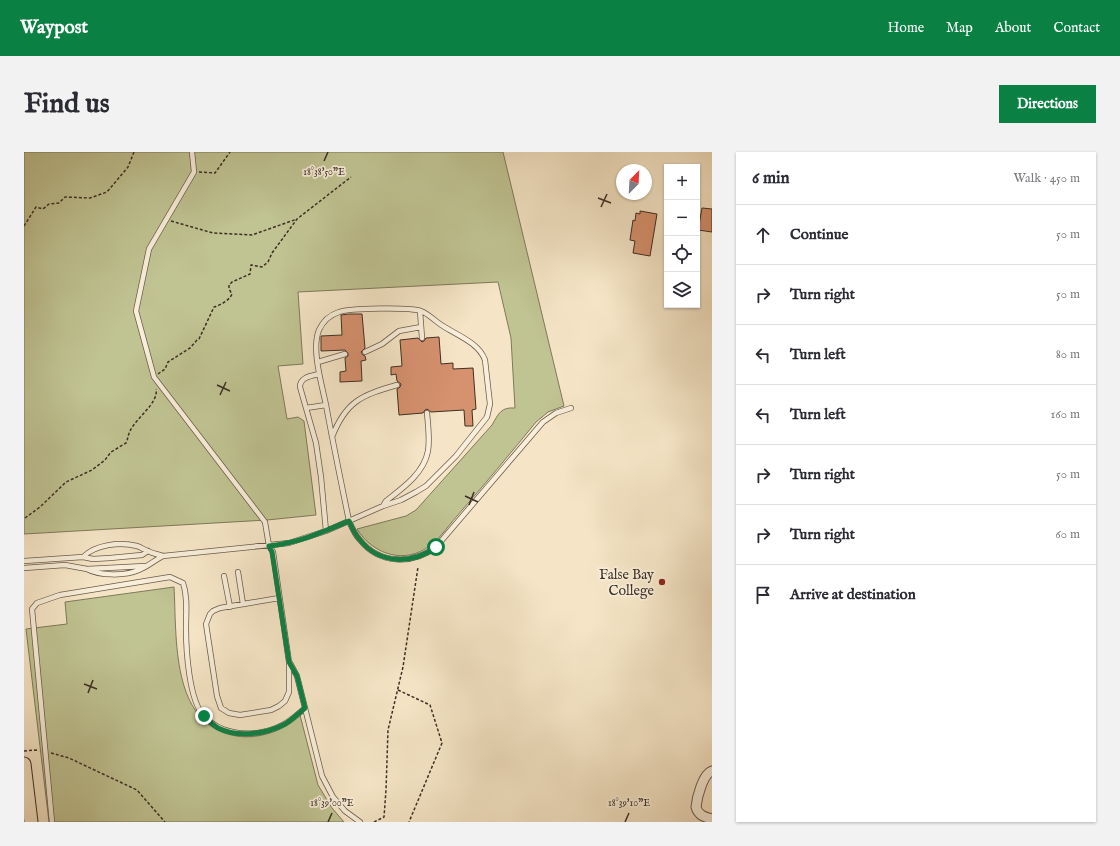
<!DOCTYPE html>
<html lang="en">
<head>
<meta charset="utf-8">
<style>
	:root { --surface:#fff; --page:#f2f2f3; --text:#2b2b33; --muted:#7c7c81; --line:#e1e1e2; --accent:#0b8043 }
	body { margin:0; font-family:"IM FELL English",serif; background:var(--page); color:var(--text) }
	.controls { position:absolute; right:12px; top:12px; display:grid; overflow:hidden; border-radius:0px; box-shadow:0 1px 3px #0004 }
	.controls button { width:36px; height:36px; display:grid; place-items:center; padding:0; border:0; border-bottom:1px solid var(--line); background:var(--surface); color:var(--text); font:20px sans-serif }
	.compass { position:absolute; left:592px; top:12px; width:36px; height:36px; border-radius:50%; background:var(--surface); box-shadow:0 1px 3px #0004; rotate:24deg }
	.stop { position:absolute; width:12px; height:12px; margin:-9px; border:3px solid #0b8043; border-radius:50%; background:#fff }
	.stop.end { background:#0b8043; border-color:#fff; box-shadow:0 1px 4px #0008 }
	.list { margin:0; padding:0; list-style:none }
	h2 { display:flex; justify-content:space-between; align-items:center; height:52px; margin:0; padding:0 16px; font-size:17px }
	h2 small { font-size:13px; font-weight:400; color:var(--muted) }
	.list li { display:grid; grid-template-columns:26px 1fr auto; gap:12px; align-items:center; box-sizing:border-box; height:60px; padding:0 16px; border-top:1px solid var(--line) }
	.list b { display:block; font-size:15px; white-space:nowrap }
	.list em { font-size:13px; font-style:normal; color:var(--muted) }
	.icon { flex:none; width:22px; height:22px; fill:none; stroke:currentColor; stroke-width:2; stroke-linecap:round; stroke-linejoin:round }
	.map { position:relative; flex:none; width:688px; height:670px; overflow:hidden; border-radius:0px }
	header { display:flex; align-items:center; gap:24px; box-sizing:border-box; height:56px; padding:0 20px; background:var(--accent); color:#fff }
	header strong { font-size:19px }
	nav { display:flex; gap:22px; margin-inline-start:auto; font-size:14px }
	.intro { display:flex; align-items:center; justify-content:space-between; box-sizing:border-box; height:96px; padding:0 24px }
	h1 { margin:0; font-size:28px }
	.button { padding:10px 18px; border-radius:0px; background:var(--accent); color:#fff; font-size:14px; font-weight:700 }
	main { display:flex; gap:24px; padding:0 24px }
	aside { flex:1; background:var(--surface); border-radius:0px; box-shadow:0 1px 3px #0004 }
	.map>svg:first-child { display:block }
	.green { fill:#c0c392; stroke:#7e795c }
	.building { fill:#d6916e; stroke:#3d2f25 }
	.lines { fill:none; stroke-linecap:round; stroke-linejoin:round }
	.lane-casing { stroke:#6b5c4d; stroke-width:6 }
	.street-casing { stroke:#6b5c4d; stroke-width:11 }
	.primary-casing { stroke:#3d2f25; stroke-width:15 }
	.path { stroke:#3d2f25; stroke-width:1.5; stroke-dasharray:3 2; stroke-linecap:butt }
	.lane { stroke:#f8eeda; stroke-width:4.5 }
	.street { stroke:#f8eeda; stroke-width:9 }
	.primary { stroke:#f5e5c6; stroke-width:13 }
	.route { stroke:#0b8043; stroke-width:5 }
	.ticks { fill:none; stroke:#3d2f25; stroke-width:1.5 }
	.poi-dot { fill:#8f2418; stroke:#f8eeda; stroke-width:1.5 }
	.labels { text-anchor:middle; stroke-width:3.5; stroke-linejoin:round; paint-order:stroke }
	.poi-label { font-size:14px; fill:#3d2f25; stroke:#f8eeda; text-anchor:end }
	.ticks-label { font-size:10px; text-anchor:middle; fill:#3d2f25; stroke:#f8eeda; stroke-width:3.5; stroke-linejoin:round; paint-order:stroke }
</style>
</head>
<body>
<header>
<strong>Waypost</strong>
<nav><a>Home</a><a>Map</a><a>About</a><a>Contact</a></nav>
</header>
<div class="intro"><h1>Find us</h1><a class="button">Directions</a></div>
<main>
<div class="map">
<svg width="688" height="670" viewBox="0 0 688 670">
	<rect width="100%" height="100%" fill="#f5e5c6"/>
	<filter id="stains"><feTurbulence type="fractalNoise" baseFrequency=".005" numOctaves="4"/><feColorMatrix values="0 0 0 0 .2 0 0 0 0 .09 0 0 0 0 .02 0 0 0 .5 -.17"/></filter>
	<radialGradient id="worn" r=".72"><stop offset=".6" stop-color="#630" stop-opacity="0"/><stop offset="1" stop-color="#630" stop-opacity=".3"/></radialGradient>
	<path class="green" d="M 0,0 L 479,0 L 540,254 L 524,260 L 512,270 C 486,302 460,333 433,364 C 423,375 414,390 401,397 C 376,412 347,400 333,377 L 382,364 L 392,358 L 468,273 C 475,261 477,255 491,256 L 487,186 L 474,130 L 274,140 L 279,212 L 254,214 L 263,267 L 274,265 L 280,269 L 292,363 L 243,368 L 0,382 Z
		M 150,435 C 153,485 146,573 212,584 C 236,588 259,578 276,563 L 294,633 L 308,656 L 320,670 L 25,670 L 2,477 L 43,472 L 41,450 Z"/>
	<path class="building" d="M 678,56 L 688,57 L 688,80 L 674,78 Z
		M 616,59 L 633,62 L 626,104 L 609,101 L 611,89 L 606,88 L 609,68 L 611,69 L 612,61 L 616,62 Z
		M 325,162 L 338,162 L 341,196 L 337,200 L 339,203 L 341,204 L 342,208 L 337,209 L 338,229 L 316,230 L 316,220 L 322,219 L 321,206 L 324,204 L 324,201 L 321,198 L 297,199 L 297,184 L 318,183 L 317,163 Z
		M 415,185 L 417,212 L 429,211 L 429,217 L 449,216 L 452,257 L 448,258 L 449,274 L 441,274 L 440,258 L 407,260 L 403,257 L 401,258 L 399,261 L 375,263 L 373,237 L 376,235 L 377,232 L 373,229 L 372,222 L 367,223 L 367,215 L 378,214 L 376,188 L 394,186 L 398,190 L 400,189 L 402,186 Z"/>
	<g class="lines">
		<defs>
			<path id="lane" d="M 168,0 L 170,20 L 125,97 L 112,159 L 130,225 L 241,370 L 245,394 L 249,400 L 265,510 L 265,540 L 261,549 L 255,554 L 247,558 L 216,563 L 205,561 L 197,556 L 193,544 L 182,472 L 186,462 L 189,459 L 196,456 L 255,446
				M 396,159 L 398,186
				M 341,200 L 358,192 L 375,179 L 397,175
				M 294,210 L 321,202
				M 295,222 C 287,224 276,225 276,235 L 292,291 L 297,325 L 302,379
				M 282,256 L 302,253
				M 308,285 C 322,249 338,243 373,233
				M 359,354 L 362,349 C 379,336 400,321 404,299 C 406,287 404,273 403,261
				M 59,405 C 72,392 96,390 113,394 C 117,395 120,398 124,399 C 129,402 134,402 139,404 L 265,391 L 302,379 L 359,354 L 377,348 L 392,340 L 402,334 L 432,304 L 463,265 L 466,252 L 461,208 C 455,191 433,183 419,174 C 412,170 405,162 397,159 C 386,155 326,156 315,160 C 306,163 299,169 295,178 C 287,197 298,233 302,253 C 309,291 317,330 325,369 C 328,376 331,383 336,388 C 355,412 388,413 412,395 L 519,270 L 532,261 L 547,256
				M 0,409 L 59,405 L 69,407 L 86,406 L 118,403 L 124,399
				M 0,416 L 41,413 L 63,417 L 121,414
				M 63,417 C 76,424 101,424 115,418 C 123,415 131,408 139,404
				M 214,420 L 219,452
				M 200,424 L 206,455
				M 266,511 L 273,524 L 298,624 L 309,645 L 321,659 L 336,670
				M 28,670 L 8,457 L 13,451 L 36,443 L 146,425 L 159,431 C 164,445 162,461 162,476 C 162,498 165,549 180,564 C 188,573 198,578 209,580 C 225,584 248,580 262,571 C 269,567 275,561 281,556"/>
			<path id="street" d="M 688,619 C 679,622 673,645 672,655 C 674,663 680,665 688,667"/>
			<path id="primary" d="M 0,612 L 7,670"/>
		</defs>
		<use href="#lane" class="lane-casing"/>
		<use href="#street" class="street-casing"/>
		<use href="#primary" class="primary-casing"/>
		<path class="path" d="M 175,20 L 191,21 L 206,0
			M 147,69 L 189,81 L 228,83 L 273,67
			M 0,74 L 12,55 L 19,57 L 25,52 L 35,51 L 41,45 L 66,46 L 83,40 L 104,15 L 110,0
			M 134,222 L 141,217 L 144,210 L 166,196 L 173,188 L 175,187 L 190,155 C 196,153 205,149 208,142 L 205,137 L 205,133 L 208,130 L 226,122 L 227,113 L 238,115 L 244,110 L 248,101 L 273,67 L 327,25
			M 1,366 L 16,355 L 42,330 L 68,318 L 81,308 L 87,300 L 102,291 C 104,287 104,283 106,279 C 112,266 135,251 132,237
			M 374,538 L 406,553 L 418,591 L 385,670
			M 0,599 L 12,598 L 15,599
			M 27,601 L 45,606 L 113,638 L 141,670
			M 350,670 L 360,665 L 362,638 L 364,578 L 379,515 L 394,415"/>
		<use href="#lane" class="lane"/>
		<use href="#street" class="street"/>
		<use href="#primary" class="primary"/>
	</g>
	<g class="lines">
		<path class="route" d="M 180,564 C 184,568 189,573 194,576 C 214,586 242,582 261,572 C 268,568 275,561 281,556 L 273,524 L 265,510 L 248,400 L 245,394 C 274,391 299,380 325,369 C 328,376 331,383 336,388 C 355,412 388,413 412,395"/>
	</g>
	<path class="ticks" d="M 300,9 L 304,0M 574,46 L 587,51M 577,55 L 583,42M 193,233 L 206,239M 196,243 L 202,230M 441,344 L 454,350M 445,353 L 450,340M 60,532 L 73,537M 64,541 L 69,528M 304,670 L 308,661M 601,670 L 605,661"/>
	<circle class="poi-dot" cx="638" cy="430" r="4"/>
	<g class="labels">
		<g class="poi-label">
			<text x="630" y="427">False Bay<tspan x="630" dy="16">College</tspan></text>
		</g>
	</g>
	<g class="ticks-label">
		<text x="300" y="23">18°38'50"E</text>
		<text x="308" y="654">18°39'00"E</text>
		<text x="605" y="654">18°39'10"E</text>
	</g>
	<rect width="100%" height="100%" filter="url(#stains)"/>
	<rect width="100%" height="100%" fill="url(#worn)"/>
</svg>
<div class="controls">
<button>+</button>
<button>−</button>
<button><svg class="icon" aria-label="locate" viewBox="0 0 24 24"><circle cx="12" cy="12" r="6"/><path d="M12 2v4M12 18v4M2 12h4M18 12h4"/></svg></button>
<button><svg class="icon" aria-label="layers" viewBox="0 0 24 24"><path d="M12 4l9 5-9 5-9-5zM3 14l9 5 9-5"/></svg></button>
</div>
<svg class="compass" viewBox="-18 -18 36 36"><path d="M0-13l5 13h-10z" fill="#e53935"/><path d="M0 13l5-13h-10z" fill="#7c7c81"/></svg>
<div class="stop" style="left:412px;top:395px"></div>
<div class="stop end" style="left:180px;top:564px"></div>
</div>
<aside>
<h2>6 min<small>Walk · 450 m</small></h2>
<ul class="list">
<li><svg class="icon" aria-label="ahead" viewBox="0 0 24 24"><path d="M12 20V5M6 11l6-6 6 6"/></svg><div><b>Continue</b></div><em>50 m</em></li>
<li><svg class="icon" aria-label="right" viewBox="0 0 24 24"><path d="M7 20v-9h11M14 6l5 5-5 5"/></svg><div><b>Turn right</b></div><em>50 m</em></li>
<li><svg class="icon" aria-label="left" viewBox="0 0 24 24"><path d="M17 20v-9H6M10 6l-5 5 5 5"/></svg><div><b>Turn left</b></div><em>80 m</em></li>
<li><svg class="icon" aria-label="left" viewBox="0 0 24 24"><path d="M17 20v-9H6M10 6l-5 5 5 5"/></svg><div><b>Turn left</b></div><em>160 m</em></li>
<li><svg class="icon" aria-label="right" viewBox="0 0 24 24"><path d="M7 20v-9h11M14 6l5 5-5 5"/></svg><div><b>Turn right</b></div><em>50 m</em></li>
<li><svg class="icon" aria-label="right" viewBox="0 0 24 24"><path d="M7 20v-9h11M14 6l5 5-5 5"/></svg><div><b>Turn right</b></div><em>60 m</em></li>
<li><svg class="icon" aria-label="arrive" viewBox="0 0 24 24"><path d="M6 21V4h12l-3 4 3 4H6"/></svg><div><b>Arrive at destination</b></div></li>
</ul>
</aside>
</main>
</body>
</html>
